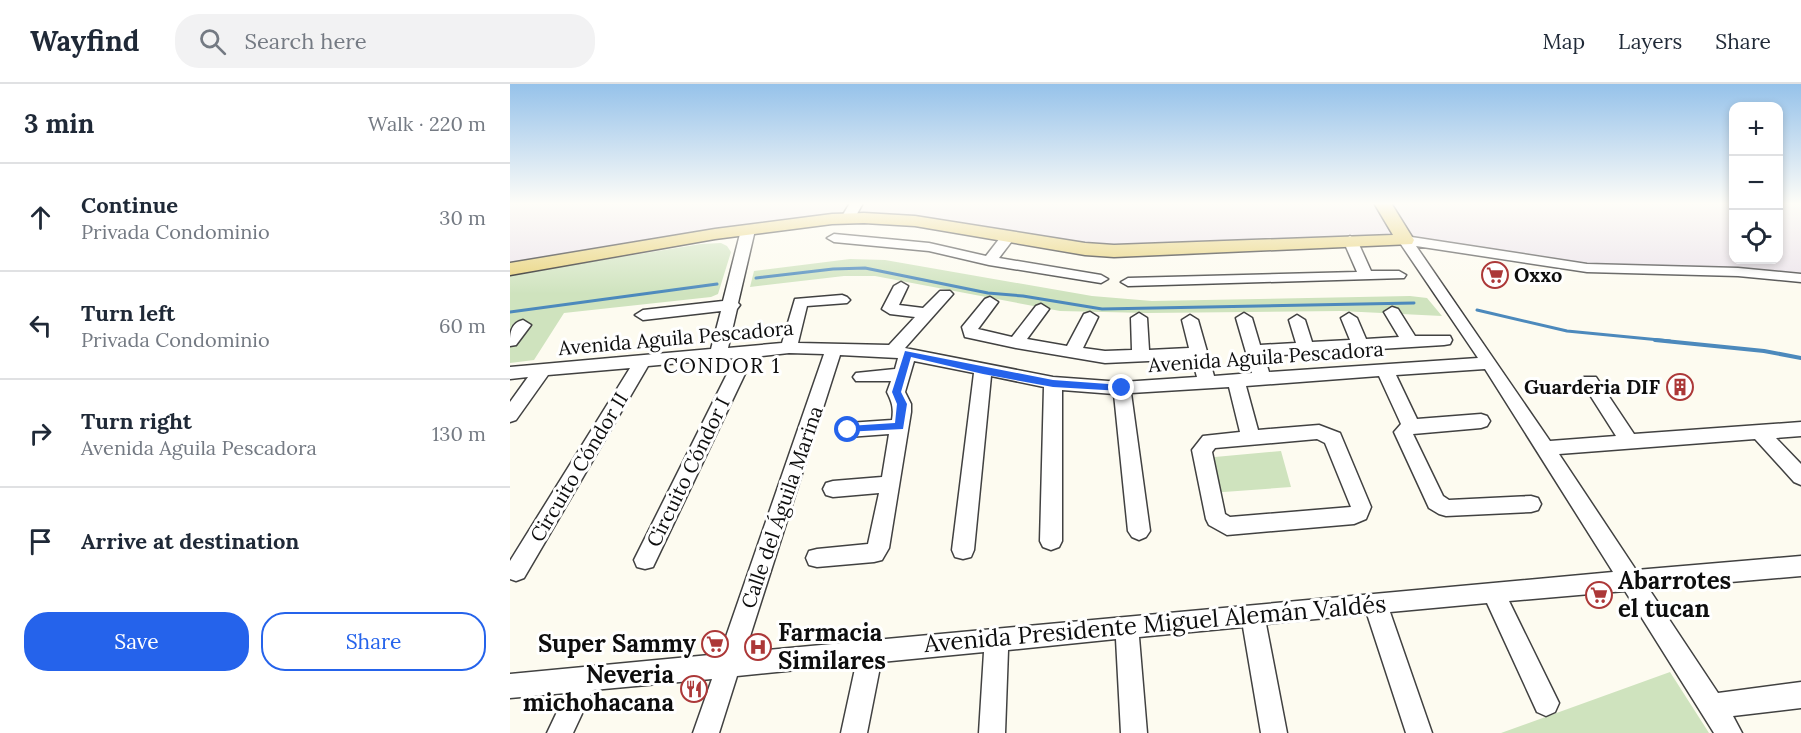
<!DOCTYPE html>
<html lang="en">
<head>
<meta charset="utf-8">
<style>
	:root { --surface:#fff; --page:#f2f2f3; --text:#1f2937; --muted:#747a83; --line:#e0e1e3; --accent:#2563eb }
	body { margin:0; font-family:Lora,serif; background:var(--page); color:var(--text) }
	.controls { position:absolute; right:18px; top:18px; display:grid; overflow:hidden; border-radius:12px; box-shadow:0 3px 9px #0003 }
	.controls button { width:54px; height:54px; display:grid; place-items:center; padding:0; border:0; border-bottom:2px solid var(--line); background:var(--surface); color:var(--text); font:30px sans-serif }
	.stop { position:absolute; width:18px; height:18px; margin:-14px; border:4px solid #2563eb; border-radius:50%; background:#fff }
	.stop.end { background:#2563eb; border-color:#fff; box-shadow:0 2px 6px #0008 }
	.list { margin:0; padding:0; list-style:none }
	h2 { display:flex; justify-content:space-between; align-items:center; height:78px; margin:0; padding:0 24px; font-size:26px }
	h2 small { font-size:20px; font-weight:400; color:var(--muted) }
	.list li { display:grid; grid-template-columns:39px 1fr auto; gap:18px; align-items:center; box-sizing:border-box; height:108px; padding:0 24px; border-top:2px solid var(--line) }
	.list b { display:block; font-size:22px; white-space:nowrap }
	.list p { margin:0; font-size:20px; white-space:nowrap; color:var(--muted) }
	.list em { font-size:20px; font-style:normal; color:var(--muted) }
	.actions { display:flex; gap:12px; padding:18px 24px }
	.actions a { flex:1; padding:14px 0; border:2px solid var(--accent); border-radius:24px; text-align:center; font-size:21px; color:var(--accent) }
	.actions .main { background:var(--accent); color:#fff }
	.icon { flex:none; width:33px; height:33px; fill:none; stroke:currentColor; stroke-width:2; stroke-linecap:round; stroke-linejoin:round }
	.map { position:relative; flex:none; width:1291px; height:649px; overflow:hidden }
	header { display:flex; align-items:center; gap:36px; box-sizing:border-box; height:84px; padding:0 30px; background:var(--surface); border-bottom:2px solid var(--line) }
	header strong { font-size:28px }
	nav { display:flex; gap:33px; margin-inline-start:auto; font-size:21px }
	.search { width:420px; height:54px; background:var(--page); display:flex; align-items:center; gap:15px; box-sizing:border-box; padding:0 21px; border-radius:24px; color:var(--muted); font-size:22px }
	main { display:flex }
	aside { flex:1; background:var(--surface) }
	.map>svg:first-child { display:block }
	.industrial { fill:#ebe3eb }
	.green { fill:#cfe3be }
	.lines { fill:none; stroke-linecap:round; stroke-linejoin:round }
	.stream-far1 { stroke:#4c89bc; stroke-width:3 }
	.stream { stroke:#4c89bc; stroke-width:4 }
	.minor-casing { stroke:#414141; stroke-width:3 }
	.major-casing { stroke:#1f1f1f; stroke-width:3 }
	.minor { fill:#fff; fill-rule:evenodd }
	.major { fill:#e7d176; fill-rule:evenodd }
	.route { fill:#2563eb }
	.labels { text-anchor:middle; stroke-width:6; stroke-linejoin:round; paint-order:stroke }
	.poi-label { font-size:20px; font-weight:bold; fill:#0e0e0e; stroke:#fff; text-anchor:start }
	.street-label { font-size:20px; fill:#0e0e0e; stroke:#fff }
	.neighbourhood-label { font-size:21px; letter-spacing:1.5px; fill:#0e0e0e; stroke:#fff }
	.near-poi-label { font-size:24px; font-weight:bold; fill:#0e0e0e; stroke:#fff; text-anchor:start }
	.near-street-label { font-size:24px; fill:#0e0e0e; stroke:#fff }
</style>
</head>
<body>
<header>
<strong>Wayfind</strong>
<div class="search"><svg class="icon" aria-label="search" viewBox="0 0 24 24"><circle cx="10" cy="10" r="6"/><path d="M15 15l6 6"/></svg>Search here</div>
<nav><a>Map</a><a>Layers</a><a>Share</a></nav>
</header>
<main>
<aside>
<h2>3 min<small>Walk · 220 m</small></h2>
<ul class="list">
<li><svg class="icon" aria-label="ahead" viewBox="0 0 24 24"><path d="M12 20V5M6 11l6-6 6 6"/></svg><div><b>Continue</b><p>Privada Condominio</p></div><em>30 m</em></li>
<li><svg class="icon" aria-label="left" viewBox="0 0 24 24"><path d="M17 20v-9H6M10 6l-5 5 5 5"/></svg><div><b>Turn left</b><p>Privada Condominio</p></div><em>60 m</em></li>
<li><svg class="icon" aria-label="right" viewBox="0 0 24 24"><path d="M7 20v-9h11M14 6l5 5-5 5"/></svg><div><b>Turn right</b><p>Avenida Aguila Pescadora</p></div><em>130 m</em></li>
<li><svg class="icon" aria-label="arrive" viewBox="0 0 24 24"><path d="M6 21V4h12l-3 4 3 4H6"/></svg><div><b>Arrive at destination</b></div></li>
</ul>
<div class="actions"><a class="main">Save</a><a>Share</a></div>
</aside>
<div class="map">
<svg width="1291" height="649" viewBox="0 0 1291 649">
	<rect width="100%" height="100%" fill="#fdfbf0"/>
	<path class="industrial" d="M 0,119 L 1223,119 L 1224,176 L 1268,176 L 1269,119 L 1291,119 L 1291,195 L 1262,192 L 1138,189 L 896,155 L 640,167 L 341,134 L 0,184 Z"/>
	<path class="green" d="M 211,159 L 217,162 L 221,168 L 208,210 L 201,213 L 54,229 L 24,276 L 0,279 L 0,191 L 191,160 Z
		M 340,175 L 375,176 L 582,212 L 642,217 L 900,212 L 917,214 L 932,232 L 831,227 L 637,229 L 550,227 L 365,192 L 334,192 L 240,203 L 244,187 Z
		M 771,367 L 781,403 L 700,409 L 694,374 Z
		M 1160,588 L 1199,649 L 991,649 Z"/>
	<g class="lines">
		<path class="stream-far1" d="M 246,194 L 323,185 L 355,184 L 478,209 L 513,212 L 592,225 L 904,219
			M 967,226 L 1057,247 L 1160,257
			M 0,228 L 207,200"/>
		<path class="stream" d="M 1145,256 L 1254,267 L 1291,274"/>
		<defs>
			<path id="minor" d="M 340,119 L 353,119 L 343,137 L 333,137 L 331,134 Z
				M 238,142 L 245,146 L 228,219 L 230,221 L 227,225 L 218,264 L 272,259 L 285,215 L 332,211 L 337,213 L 340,216 L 337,219 L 297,222 L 288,259 L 379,261 L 405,233 L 380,230 L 372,225 L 384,202 L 391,198 L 398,202 L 389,221 L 413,224 L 430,207 L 440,207 L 443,210 L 395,264 L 543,293 L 612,298 L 687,293 L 682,275 L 595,279 L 506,264 L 455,253 L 452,243 L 475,215 L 480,213 L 488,218 L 468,245 L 502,253 L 526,222 L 531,220 L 539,225 L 517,255 L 557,262 L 574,230 L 580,228 L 588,233 L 573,264 L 595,267 L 622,266 L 621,234 L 629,229 L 637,234 L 639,266 L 679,264 L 672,236 L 680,231 L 688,236 L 704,292 L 742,289 L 726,234 L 734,229 L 742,234 L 750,261 L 786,259 L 779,236 L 787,231 L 795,236 L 802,258 L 840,256 L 831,234 L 839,229 L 847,234 L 856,255 L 889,253 L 874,228 L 882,223 L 888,225 L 905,252 L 940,252 L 942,256 L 940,260 L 934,261 L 754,272 L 759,288 L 968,274 L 888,156 L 895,152 L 1077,180 L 1228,184 L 1291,190 L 1291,198 L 1228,192 L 1077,188 L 906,162 L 1040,357 L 1106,352 L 1071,297 L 1074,293 L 1086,293 L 1124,350 L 1291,338 L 1291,352 L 1266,354 L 1291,380 L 1291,401 L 1284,398 L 1245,355 L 1049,370 L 1126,486 L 1291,472 L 1291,492 L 1139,505 L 1208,609 L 1291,598 L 1291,624 L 1223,632 L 1232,649 L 1204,649 L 1115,507 L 999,517 L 1049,619 L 1045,628 L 1036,632 L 1027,628 L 977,519 L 880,528 L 922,649 L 896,649 L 857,530 L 756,540 L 777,649 L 751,649 L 733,543 L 629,553 L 637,649 L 611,649 L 606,555 L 498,566 L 495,649 L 469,649 L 474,568 L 371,578 L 357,649 L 331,649 L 346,580 L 227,592 L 209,649 L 183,649 L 202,595 L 83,606 L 63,649 L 37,649 L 56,609 L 0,614 L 0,590 L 210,570 L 314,270 L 279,269 L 243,273 L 143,483 L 135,485 L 127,483 L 124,476 L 225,274 L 138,282 L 14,494 L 6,497 L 0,495 L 0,477 L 120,284 L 38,291 L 6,336 L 0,338 L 0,318 L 18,293 L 0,295 L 0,283 L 201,265 L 211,227 L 133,236 L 125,231 L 133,226 L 213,217 L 231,146 ZM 330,271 L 388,274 L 385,285 L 346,289 L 343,293 L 346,297 L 381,297 L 377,308 C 382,318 384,324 382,336 L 338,339 L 331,341 L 329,346 L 331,351 L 338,353 L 379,350 L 372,393 L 323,397 L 316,399 L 313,405 L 316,411 L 323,413 L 369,409 L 358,460 L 307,465 L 299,467 L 296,474 L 299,481 L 307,483 L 364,478 L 372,476 L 379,464 L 401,328 L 401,320 L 395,308 L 404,277 L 464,289 L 442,466 L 445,473 L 453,475 L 461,473 L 464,466 L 481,292 L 534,303 L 530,457 L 533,463 L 541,466 L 549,463 L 552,457 L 552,306 L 604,310 L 618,447 L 622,453 L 629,456 L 636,453 L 640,447 L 621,309 L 719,303 L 730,348 L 693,352 L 682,366 L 696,435 L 699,441 L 717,451 L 844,440 L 856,435 L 861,423 L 830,349 L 809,341 L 748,346 L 736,302 L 869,292 L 891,340 L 884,348 L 919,424 L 929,430 L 936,432 L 1021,428 L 1028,426 L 1031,420 L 1028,414 L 1021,412 L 939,416 L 933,412 L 903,350 L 971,344 L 977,342 L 980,337 L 977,332 L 971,330 L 907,335 L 886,291 L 975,285 L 1103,488 L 235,568 ZM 807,355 L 815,359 L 841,423 L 720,433 L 715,430 L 702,368 L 705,364 Z
				M 498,149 L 505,153 L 489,174 L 591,191 L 598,195 L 591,199 L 479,181 L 419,167 L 324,158 L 317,154 L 324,150 L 419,159 L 476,172 L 493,150 Z
				M 840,152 L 847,156 L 861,187 L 889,187 L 896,191 L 894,194 L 618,202 L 611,198 L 618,194 L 847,188 L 833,156 Z
				M 13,236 L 21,241 L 6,261 L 0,262 C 0,250 0,239 13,236 Z"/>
			<path id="major" d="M 864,119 L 881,119 L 904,156 L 902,160 L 604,173 L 575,171 L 405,142 L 354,139 L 322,140 L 205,155 L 0,191 L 0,179 L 205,145 L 322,130 L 354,129 L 405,132 L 575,159 L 604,161 L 883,151 Z"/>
		</defs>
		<use href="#minor" class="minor-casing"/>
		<use href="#major" class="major-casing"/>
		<use href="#minor" class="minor"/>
		<use href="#major" class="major"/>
	</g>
	<linearGradient id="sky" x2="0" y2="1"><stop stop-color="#96c2ea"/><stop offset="0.57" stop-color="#fefdf8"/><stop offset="1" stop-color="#fefdf8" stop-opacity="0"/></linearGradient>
	<rect width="1291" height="210" fill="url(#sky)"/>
	<path class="route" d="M 395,267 L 543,296 L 612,301 L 617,304 L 612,307 L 543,303 L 473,290 L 401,273 L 391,308 L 397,320 L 393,345 L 334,348 L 334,343 L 338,342 L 385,339 L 387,320 L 382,308 Z"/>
	<defs>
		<symbol id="supermarket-ring" viewBox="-11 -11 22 22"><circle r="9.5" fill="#fff" stroke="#ac3838" stroke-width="1.5"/><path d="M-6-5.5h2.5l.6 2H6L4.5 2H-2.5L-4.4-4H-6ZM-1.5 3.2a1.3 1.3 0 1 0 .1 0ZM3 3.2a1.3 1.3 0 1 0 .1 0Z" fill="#ac3838"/></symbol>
		<symbol id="building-ring" viewBox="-11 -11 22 22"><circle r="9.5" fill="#fff" stroke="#ac3838" stroke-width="1.5"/><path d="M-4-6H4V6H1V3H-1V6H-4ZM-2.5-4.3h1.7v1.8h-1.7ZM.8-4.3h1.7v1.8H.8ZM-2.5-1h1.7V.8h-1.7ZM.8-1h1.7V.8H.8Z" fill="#ac3838"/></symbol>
		<symbol id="hospital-ring" viewBox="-11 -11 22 22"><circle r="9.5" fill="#fff" stroke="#ac3838" stroke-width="1.5"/><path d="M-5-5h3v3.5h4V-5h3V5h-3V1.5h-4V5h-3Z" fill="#ac3838"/></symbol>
		<symbol id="restaurant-ring" viewBox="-11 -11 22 22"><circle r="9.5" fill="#fff" stroke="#ac3838" stroke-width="1.5"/><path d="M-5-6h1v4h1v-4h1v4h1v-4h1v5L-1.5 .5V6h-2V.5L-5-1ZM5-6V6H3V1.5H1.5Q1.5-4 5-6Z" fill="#ac3838"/></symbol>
	</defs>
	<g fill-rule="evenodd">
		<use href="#supermarket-ring" x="970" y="176" width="30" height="30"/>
		<use href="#building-ring" x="1155" y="288" width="30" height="30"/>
		<use href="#supermarket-ring" x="1074" y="496" width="30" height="30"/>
		<use href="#supermarket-ring" x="190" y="545" width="30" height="30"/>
		<use href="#hospital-ring" x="233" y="548" width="30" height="30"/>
		<use href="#restaurant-ring" x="169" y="590" width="30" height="30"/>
	</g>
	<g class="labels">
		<g class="poi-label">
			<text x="1004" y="198">Oxxo</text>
			<text x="1150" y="310" text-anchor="end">Guarderia DIF</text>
		</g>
		<g class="street-label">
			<text transform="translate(166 254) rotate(-5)" y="7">Avenida Aguila Pescadora</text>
			<text transform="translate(756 273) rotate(-4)" y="7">Avenida Aguila Pescadora</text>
			<text transform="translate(69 383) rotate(-59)" y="7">Circuito Cóndor II</text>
			<text transform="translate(178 388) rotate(-64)" y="7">Circuito Cóndor I</text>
			<text transform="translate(272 423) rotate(-71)" y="7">Calle del Águila Marina</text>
		</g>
		<g class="neighbourhood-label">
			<text x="212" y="289">CONDOR 1</text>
		</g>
		<g class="near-poi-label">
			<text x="1108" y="505">Abarrotes<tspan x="1108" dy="28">el tucan</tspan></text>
			<text x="268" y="557">Farmacia<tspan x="268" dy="28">Similares</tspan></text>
			<text x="186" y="568" text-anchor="end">Super Sammy</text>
			<text x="164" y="599" text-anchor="end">Neveria<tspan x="164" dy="28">michohacana</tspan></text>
		</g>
		<g class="near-street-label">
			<text transform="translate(645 540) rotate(-5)" y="8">Avenida Presidente Miguel Alemán Valdés</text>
		</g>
	</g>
</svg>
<div class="controls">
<button>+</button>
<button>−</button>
<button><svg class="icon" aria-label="locate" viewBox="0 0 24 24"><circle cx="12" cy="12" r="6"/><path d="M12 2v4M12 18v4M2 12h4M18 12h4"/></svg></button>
</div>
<div class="stop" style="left:338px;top:346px"></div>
<div class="stop end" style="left:612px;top:304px"></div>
</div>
</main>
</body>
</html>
